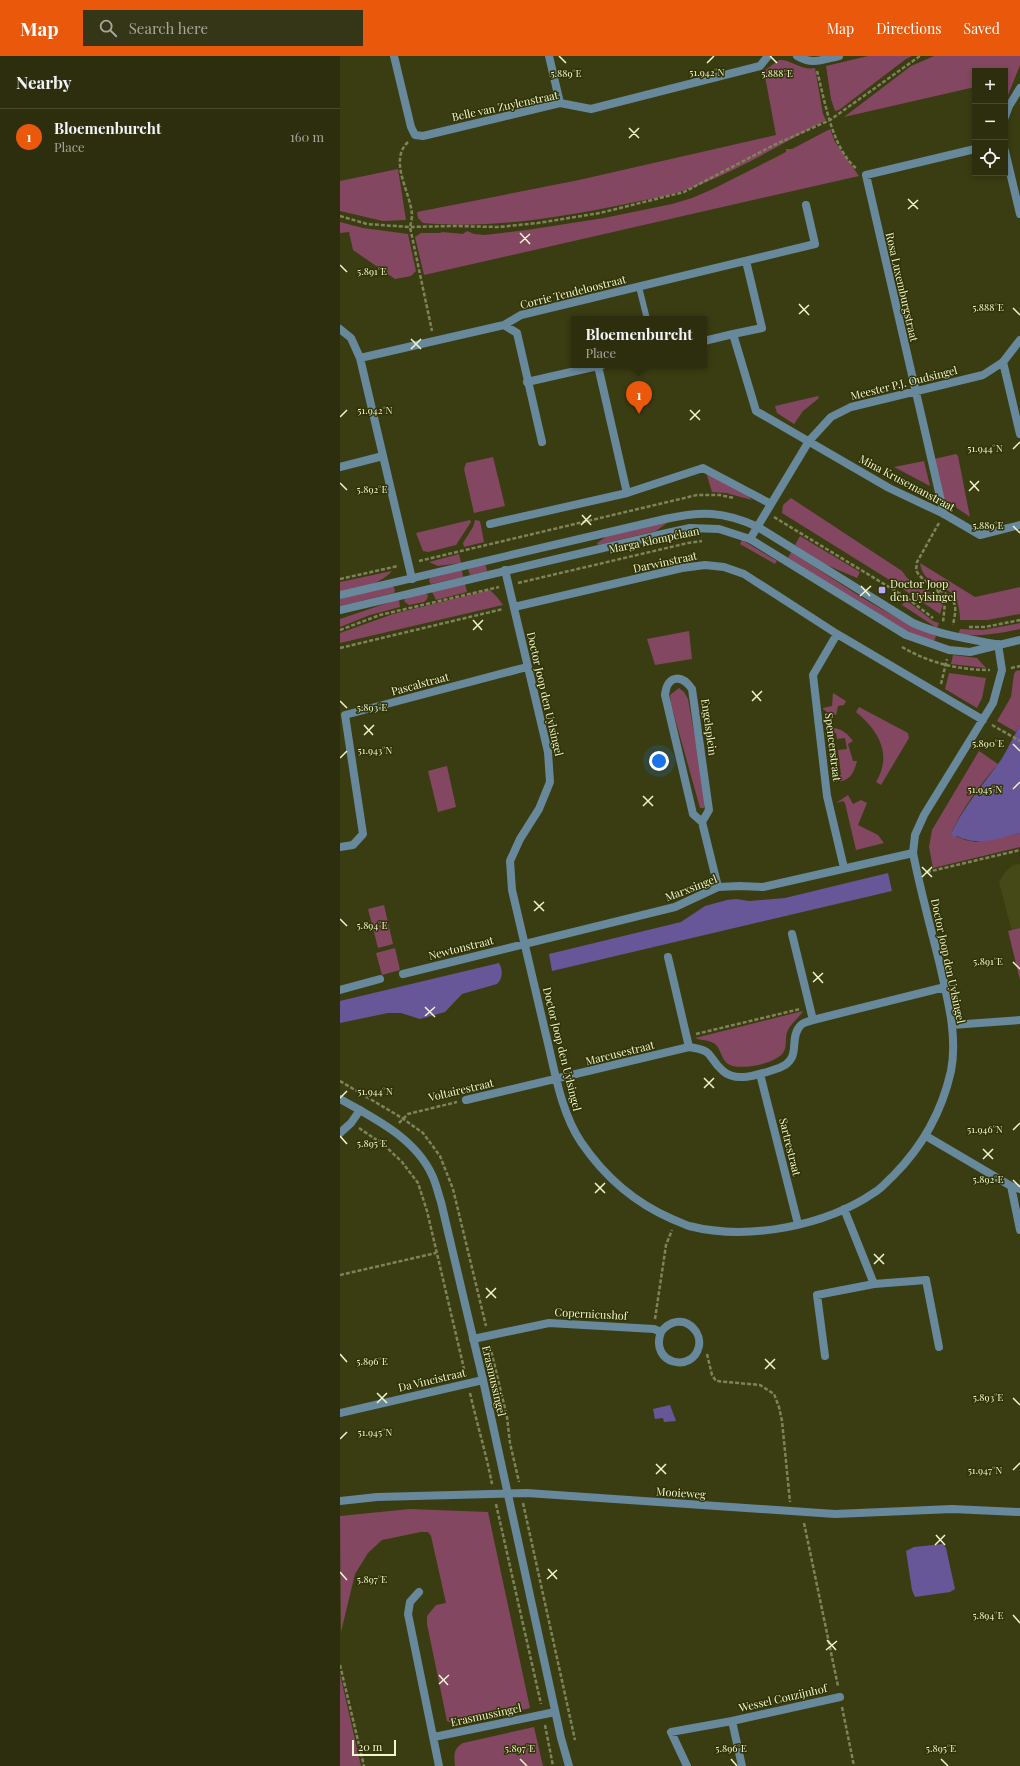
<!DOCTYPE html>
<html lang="en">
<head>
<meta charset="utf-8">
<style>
	:root { --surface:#2c2e0e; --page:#343617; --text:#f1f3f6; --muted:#a6a89e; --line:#484a2e; --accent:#ea580c }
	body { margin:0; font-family:"Playfair Display",serif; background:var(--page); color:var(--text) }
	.controls { position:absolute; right:12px; top:12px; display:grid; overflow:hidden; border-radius:0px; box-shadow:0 2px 6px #0003 }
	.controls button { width:36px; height:36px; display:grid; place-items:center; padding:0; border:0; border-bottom:1px solid var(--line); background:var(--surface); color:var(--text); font:20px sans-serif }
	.scale { position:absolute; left:12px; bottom:10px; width:44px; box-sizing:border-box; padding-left:4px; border:2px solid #f1f6ce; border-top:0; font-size:11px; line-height:14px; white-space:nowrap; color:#f1f6ce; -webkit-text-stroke:3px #303306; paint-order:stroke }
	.you { position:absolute; left:319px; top:705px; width:14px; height:14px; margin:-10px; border:3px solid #fff; border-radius:50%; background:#1a73e8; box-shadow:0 0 0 6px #1a73e833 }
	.badge { display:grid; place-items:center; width:26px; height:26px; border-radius:50%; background:var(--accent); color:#fff; font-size:13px; font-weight:700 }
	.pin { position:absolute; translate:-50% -33px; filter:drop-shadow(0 1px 2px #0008) }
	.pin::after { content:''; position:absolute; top:21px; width:14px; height:12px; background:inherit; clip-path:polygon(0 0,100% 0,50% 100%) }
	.popup { position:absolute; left:231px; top:260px; width:136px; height:52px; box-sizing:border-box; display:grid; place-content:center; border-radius:0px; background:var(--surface); filter:drop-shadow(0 1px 3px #0005); font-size:13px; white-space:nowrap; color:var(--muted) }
	.popup b { font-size:15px; color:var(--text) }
	.popup::after { content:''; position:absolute; left:50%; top:100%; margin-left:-8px; border:8px solid transparent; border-top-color:var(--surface) }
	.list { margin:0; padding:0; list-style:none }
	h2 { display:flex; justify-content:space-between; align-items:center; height:52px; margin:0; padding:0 16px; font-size:17px }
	h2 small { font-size:13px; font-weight:400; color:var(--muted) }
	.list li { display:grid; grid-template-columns:26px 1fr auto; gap:12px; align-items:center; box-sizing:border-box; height:56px; padding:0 16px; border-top:1px solid var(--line) }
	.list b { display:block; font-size:15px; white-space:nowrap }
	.list p { margin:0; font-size:13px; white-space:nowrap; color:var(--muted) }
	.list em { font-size:13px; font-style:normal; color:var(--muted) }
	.icon { flex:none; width:22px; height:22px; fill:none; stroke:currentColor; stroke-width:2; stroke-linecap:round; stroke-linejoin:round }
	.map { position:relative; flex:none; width:680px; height:1710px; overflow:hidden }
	header { display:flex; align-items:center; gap:24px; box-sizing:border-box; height:56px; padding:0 20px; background:var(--accent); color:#fff }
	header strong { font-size:19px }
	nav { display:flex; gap:22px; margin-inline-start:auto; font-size:14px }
	.search { width:280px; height:36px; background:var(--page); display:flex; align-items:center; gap:10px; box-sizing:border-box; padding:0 14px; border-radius:0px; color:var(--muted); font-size:15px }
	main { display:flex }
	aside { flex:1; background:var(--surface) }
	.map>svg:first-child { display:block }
	.built { fill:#454918 }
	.green { fill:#834761 }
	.water { fill:#675799 }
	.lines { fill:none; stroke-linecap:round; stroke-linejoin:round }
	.path { stroke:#7f8359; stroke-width:2.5; stroke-dasharray:4 2; stroke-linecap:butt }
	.service { stroke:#68899c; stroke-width:6 }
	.pedestrian { stroke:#68899c; stroke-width:8 }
	.minor { stroke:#68899c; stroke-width:8 }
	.tertiary { stroke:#68899c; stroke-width:8 }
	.ticks { fill:none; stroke:#f1f6ce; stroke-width:1.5 }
	.poi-dot { fill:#baaaf6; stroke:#303306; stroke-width:1.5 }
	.labels { text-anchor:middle; stroke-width:3; stroke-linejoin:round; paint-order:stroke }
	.street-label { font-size:11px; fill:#f1f6ce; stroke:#303306 }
	.poi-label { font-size:11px; fill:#f1f6ce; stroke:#303306; text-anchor:start }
	.ticks-label { font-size:10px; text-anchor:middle; fill:#f1f6ce; stroke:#303306; stroke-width:3; stroke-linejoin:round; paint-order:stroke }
</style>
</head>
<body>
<header>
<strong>Map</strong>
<div class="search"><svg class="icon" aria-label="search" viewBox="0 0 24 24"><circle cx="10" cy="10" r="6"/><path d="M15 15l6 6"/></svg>Search here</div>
<nav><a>Map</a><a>Directions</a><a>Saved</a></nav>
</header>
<main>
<aside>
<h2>Nearby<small></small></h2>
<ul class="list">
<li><span class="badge">1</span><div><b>Bloemenburcht</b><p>Place</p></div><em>160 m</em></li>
</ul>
</aside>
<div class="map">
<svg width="680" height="1710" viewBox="0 0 680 1710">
	<rect width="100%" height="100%" fill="#3a3d12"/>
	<path class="built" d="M 680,808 L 680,906 L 659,826 L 666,815 L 673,809 Z"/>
	<path class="green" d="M 528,0 L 572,0 L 566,3 L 499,54 L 495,55 L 491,43 L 486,10 Z
		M 594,0 L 680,0 L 680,9 L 665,47 L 665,15 L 635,15 L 635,31 L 504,61 L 571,10 Z
		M 439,4 C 451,3 461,15 475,12 L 483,58 L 486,64 C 441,88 396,116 348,133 C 326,141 303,144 281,149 C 216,162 149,173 83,167 L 78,162 L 77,156 L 239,124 L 436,79 L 424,15 Z
		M 490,73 L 495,86 L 519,120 L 84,219 L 75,181 L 81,177 L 100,177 L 102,176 L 123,178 L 127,175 L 134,178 L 145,179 L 187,174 L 264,162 L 332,148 L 352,142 L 373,133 L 446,96 L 446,93 L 452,93 Z
		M 58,113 L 66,164 L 43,165 L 0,155 L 0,125 Z
		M 0,166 L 23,172 L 68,178 L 76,215 L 71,220 L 55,223 L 13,194 L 9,176 L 0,177 Z
		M 478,340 L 479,342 L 463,355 L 454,368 L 437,357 L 435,350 Z
		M 616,398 L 618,400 L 630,461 L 614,450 L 604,448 L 594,403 Z
		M 153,401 L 165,450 L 134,457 L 124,413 L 126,407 Z
		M 584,405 L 590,430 L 554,411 Z
		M 366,416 L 408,440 L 412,444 L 386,437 L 372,436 Z
		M 451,442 L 562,515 L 567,522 L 600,543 L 603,548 L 600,558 L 548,523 L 442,457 L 443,449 Z
		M 130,464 L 131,466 L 116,489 L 88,496 L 83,495 L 76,477 Z
		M 135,464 L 140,465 L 144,486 L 124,491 L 123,487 L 133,471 Z
		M 324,467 L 327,467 L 316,475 L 258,489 L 257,487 L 267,480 Z
		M 460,480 L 520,516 L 517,522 L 482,507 L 455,489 Z
		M 402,484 L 437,505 L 435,508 L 400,488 Z
		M 451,496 C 497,525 546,560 596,580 L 594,586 L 564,574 L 448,502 Z
		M 119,498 L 121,507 L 98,510 L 89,506 Z
		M 580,507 L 635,541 L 680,531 L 680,558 L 647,564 L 620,564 C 621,521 584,537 580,507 Z
		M 144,509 L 146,510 L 147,515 L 145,516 L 130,519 L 128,513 Z
		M 122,514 L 123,521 L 91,528 L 89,525 L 90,522 Z
		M 52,515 C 38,530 19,532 0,536 L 0,526 Z
		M 125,528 L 127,536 L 96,544 L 92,536 Z
		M 53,530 L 55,534 L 54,537 L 0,550 L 0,543 Z
		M 150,534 L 157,541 L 163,549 L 0,587 L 0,577 L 53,558 Z
		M 85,537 L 88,539 L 87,543 L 84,546 L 69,549 L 65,546 L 64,544 L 68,541 Z
		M 59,543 L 60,551 L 30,559 L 0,571 L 0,563 Z
		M 566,544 L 593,565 L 599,567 L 597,572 L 562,549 Z
		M 680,567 L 680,573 C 657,578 642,580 618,579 L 620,573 L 643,574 Z
		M 349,575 L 352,603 L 315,609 L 307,583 Z
		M 613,599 L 637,602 L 646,612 L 611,608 Z
		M 680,614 L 680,670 L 676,676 L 657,665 L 671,641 L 674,618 L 676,615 Z
		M 609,617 L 646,622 L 642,642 L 637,652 L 605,633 Z
		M 339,632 L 344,636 L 348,643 L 365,737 L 364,752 L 360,752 L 331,648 L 330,639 Z
		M 493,637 L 506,645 L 504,649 L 498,650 L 496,659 L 490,658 L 483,653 L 483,652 L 492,650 Z
		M 519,651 L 568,677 L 569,682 L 541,729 L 536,726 C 553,698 538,674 516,656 Z
		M 492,672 C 501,672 508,678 513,685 L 508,688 L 513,705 L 517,705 C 514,717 510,725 497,726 L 491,721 L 501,719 L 498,694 L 507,693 L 505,682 L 497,683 L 496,677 L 485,679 L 487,674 Z
		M 639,695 L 658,708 C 640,729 622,752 611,778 L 625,784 L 636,786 L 680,777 L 680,791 L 593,812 L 589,791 L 592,774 Z
		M 107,710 L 116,751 L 98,756 L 88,715 Z
		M 508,739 L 513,748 L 521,744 L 527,747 L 518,769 L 538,779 L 544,787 L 516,794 L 505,747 L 503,745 L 496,747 Z
		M 44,849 L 53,888 L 38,892 L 28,853 Z
		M 680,872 L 680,924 L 668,875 Z
		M 55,892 L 60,914 L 42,919 L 36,897 Z
		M 463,955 C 459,962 452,966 448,974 C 444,981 448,990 443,997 C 435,1008 399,1015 388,1008 C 381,1003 381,993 375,988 C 368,983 362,985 355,982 Z
		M 70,1453 L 148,1456 L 190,1652 L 119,1670 L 107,1665 L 87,1568 L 87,1560 L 96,1549 L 106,1547 L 91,1480 L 88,1476 L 81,1476 L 42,1484 L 28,1497 L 15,1518 L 1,1576 L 0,1460 Z
		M 0,1618 L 21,1710 L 0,1710 Z
		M 194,1671 L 203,1710 L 115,1710 C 114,1699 113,1693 123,1687 Z"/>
	<path class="water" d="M 680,670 L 680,777 C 659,782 638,791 617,780 L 614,782 L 611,778 C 623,752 641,731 658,708 C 667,696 672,682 680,670 Z
		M 548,817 L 552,835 L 212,915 L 209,898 L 341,866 L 365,850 L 387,844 L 396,843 L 409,845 L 445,842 Z
		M 159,907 C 163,914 163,922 157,928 L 122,938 L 105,956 L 80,963 L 61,957 L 48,957 L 0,967 L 0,945 Z
		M 330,1349 L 336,1365 L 324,1366 L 323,1362 L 315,1363 L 313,1353 Z
		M 603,1488 L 606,1492 L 615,1533 L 610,1536 L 575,1541 L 572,1534 L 566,1495 L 574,1491 Z"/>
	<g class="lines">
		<path class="path" d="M 477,15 C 485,45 492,93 517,113
			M 68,86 C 48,105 71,137 72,159 C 72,162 71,167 70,171 L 92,275
			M 0,160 L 27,168 L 70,171 L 113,170 L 159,171 L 198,167 L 260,157 L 344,136 L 434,89 L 490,64 L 580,0
			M 434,461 L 567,542 L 593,562
			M 599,467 L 577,506 L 576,514 C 583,530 612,535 615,550 C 616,556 614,563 613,569
			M 79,505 L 357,439 L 380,439 L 394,442
			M 0,523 L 58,510
			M 178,527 L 348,487 L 362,485
			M 597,534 L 605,546 L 603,567
			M 629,571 L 645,571 L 680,564
			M 0,574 L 40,559 L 159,531
			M 562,591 C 589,607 619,614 650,614
			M 0,592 L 163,553
			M 671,612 L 680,610
			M 601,628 L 607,603
			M 652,669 L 680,685
			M 587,816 L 680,794
			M 356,978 L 460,953
			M 0,1025 L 62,1062 L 83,1077 L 100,1100 L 113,1133 L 146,1270
			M 59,1067 L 68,1058 L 117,1046
			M 19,1072 L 44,1089 L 62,1106 L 78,1127 L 87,1155 L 125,1317
			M 0,1219 L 96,1197
			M 315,1263 L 326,1189 L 332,1174
			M 150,1290 L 167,1361 L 170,1387 L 179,1426
			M 367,1298 L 372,1319 L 376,1325 L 420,1329 L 434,1338 L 439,1351 L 442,1365 L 450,1446
			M 130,1337 C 137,1368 146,1397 152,1428
			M 183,1447 L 235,1684
			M 156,1448 L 201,1648
			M 464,1467 L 498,1630
			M 0,1609 L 24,1710
			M 502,1651 L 514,1710
			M 205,1669 L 213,1710"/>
		<path class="service" d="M 299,231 L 307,263"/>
		<path class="pedestrian" d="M 586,1224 L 599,1291"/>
		<path class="minor" d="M 54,0 L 71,71 L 75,79 L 83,80 L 220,47 L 251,53 L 420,10 L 428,0
			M 209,0 L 220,47
			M 457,0 C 473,9 481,4 499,0
			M 665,61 L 669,50 L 680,32
			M 665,95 L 680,158
			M 164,269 L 177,277 L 202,386
			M 0,273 L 11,282 L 20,302 L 72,523
			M 393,278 L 422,272 L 406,205
			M 364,285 L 393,278 L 416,355 L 549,432 L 604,458 L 640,479 L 680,469
			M 20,302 L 164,269 L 181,259 L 475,188 L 466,149
			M 663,306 L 680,378
			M 258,310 L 287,437
			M 187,326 L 262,309
			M 0,411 L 43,400
			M 604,458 L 526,119 L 635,93
			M 150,468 L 287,437 L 363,412 L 431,448
			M 410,483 L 469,385 L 491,361 L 511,351 L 643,319 L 663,306 L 680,284
			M 165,514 L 208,696 L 210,726 L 199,753 L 180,783 L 170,805 L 172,834 C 183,881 194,928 205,975 C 214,1010 220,1055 241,1086 C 264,1120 293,1146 332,1163 C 337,1165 343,1168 349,1170 C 408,1185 486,1170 535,1136 C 542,1132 547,1125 553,1120 C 582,1091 602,1055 611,1015 C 618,979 607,941 599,905 C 590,869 580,833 573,797 L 575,779 L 584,759 L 653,647 L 662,614 L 658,588
			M 174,551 L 342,512 L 365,509 L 384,511 L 404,518 L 497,578 L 643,664
			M 497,578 L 473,619 L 487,740 L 504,812
			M 362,766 L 369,754 L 352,633 C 341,617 327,620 325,639 L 353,758 L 362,766 L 378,831
			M 0,791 L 13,789 L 23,778 L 5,659 L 187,611
			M 452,878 L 473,964
			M 328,901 L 349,991
			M 63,918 L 335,851 L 378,831 L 400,830 L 423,831 L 573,797
			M 0,934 L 40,923
			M 612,969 L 680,964
			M 420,1018 L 458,1168
			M 126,1044 L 349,991 C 376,995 366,1000 383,1015 C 397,1028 423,1017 439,1012 C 463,1003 448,983 460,970 C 462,967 469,965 473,964 L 605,931
			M 0,1077 L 11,1067 L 20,1054
			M 586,1080 L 671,1130 L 680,1133
			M 671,1130 L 680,1174
			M 504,1153 L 534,1228
			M 133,1283 L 209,1267 L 314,1273 L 321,1276 C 309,1308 353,1318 359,1290 C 360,1284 358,1277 354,1273 C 344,1261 329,1265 321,1276
			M 485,1300 L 477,1239 L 534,1228 L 586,1224
			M 0,1357 L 143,1324
			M 0,1445 L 37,1441 L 187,1437 L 495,1458 L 612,1453 L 680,1456
			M 79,1536 L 70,1546 L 68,1558 L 99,1710
			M 392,1665 L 500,1641
			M 94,1681 L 215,1656
			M 347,1710 L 331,1676 L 392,1665 L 402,1710"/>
		<path class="tertiary" d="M 0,539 L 325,463 C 362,455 383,455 418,471 L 573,567 C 600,579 627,583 655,588
			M 0,554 L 327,477 L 350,472 L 379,473 L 410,483 L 566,579 L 609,594 L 630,596 L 680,584
			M 0,1043 C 34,1062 75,1082 92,1119 C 96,1127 98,1137 101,1146 L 143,1324 L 221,1682 L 229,1710"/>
	</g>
	<path class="ticks" d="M 219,0 L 226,7M 430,0 L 437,7M 367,7 L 374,0M 289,72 L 299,82M 289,82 L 299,72M 568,143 L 578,153M 568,153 L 578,144M 180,177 L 190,188M 180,187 L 190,178M 0,209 L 7,216M 459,248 L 469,259M 673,252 L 680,259M 459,258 L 469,249M 71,283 L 81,293M 71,293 L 81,283M 350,354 L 360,364M 0,361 L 7,354M 350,364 L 360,354M 673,393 L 680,386M 630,425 L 639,435M 0,427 L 7,434M 629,435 L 639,425M 242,459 L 251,469M 241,469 L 251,459M 673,470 L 680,477M 521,530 L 530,540M 520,540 L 531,530M 133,564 L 142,574M 133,574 L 143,564M 412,635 L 421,645M 0,645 L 7,652M 412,645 L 422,635M 24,669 L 33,679M 24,679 L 34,669M 673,688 L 680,695M 0,702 L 7,695M 673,733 L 680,726M 303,740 L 313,750M 303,750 L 313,740M 582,811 L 592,821M 582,821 L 592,811M 194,845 L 204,855M 194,855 L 204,846M 0,863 L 7,870M 673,906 L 680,913M 473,916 L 483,927M 473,926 L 483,917M 85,951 L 95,961M 85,960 L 95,951M 364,1022 L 374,1032M 364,1032 L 374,1022M 0,1042 L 7,1035M 673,1074 L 680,1067M 0,1080 L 7,1088M 643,1093 L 653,1103M 643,1103 L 653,1093M 673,1124 L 680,1131M 255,1127 L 265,1137M 255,1137 L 265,1127M 534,1198 L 544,1208M 534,1208 L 544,1198M 146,1232 L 156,1242M 146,1242 L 156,1232M 0,1298 L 7,1306M 425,1303 L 435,1313M 425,1313 L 435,1303M 37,1337 L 47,1347M 673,1342 L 680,1349M 37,1347 L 47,1337M 0,1383 L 7,1376M 316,1408 L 326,1418M 673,1414 L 680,1407M 316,1418 L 326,1408M 596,1479 L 605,1489M 595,1489 L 605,1479M 208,1513 L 217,1523M 0,1516 L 7,1524M 207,1523 L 217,1514M 673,1559 L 680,1567M 487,1584 L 496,1594M 486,1594 L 497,1585M 99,1619 L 108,1629M 99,1628 L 109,1619M 180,1703 L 187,1710M 391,1703 L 397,1710M 601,1703 L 608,1710"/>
	<rect class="poi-dot" x="538" y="530" width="8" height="8" rx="2"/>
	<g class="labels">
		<g class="street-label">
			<text transform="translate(165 50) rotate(-12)" y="4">Belle van Zuylenstraat</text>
			<text transform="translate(562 231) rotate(77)" y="4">Rosa Luxemburgstraat</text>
			<text transform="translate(233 236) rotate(-14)" y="4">Corrie Tendeloostraat</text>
			<text transform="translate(564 327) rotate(-14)" y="4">Meester P.J. Oudsingel</text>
			<text transform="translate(567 427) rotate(28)" y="4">Mina Krusemanstraat</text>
			<text transform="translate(314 484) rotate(-12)" y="4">Marga Klompélaan</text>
			<text transform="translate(325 506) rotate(-12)" y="4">Darwinstraat</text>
			<text transform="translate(80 628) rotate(-15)" y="4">Pascalstraat</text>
			<text transform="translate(205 638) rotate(77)" y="4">Doctor Joop den Uylsingel</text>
			<text transform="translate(369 671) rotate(82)" y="4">Engelsplein</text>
			<text transform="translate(493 691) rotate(83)" y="4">Spencerstraat</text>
			<text transform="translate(351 832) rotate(-21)" y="4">Marxsingel</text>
			<text transform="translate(121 892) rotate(-14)" y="4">Newtonstraat</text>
			<text transform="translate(608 905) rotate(78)" y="4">Doctor Joop den Uylsingel</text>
			<text transform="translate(222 993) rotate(76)" y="4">Doctor Joop den Uylsingel</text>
			<text transform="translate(280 997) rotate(-14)" y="4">Marcusestraat</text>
			<text transform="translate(121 1034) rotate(-13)" y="4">Voltairestraat</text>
			<text transform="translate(450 1091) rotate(76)" y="4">Sartrestraat</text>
			<text transform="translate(251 1258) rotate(3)" y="4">Copernicushof</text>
			<text transform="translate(92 1324) rotate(-13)" y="4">Da Vincistraat</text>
			<text transform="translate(154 1325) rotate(77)" y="4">Erasmussingel</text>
			<text transform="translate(341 1437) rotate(4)" y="4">Mooieweg</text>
			<text transform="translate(443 1642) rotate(-13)" y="4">Wessel Couzijnhof</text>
			<text transform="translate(146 1659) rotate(-12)" y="4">Erasmussingel</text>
		</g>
		<g class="poi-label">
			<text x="550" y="532">Doctor Joop<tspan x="550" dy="13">den Uylsingel</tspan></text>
		</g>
	</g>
	<g class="ticks-label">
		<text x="367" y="20">51.942°N</text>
		<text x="226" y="21">5.889°E</text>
		<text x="437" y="21">5.888°E</text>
		<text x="32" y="219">5.891°E</text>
		<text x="648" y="255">5.888°E</text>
		<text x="35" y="358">51.942°N</text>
		<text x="645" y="396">51.944°N</text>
		<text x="32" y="437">5.892°E</text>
		<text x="648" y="473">5.889°E</text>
		<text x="32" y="655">5.893°E</text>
		<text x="648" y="691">5.890°E</text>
		<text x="35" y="698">51.943°N</text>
		<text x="645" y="737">51.945°N</text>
		<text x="32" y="873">5.894°E</text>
		<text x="648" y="909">5.891°E</text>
		<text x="35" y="1039">51.944°N</text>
		<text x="645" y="1077">51.946°N</text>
		<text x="32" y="1091">5.895°E</text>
		<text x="648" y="1127">5.892°E</text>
		<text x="32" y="1309">5.896°E</text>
		<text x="648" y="1345">5.893°E</text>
		<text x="35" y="1380">51.945°N</text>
		<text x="645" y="1418">51.947°N</text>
		<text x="32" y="1527">5.897°E</text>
		<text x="648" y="1563">5.894°E</text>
		<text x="180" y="1696">5.897°E</text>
		<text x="391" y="1696">5.896°E</text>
		<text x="601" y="1696">5.895°E</text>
	</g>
</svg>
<div class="controls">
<button>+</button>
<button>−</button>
<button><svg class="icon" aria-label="locate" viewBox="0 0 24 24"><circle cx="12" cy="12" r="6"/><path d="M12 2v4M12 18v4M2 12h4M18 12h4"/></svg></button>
</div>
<div class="scale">20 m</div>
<div class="you"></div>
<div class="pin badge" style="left:299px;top:358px">1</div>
<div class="popup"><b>Bloemenburcht</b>Place</div>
</div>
</main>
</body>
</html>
